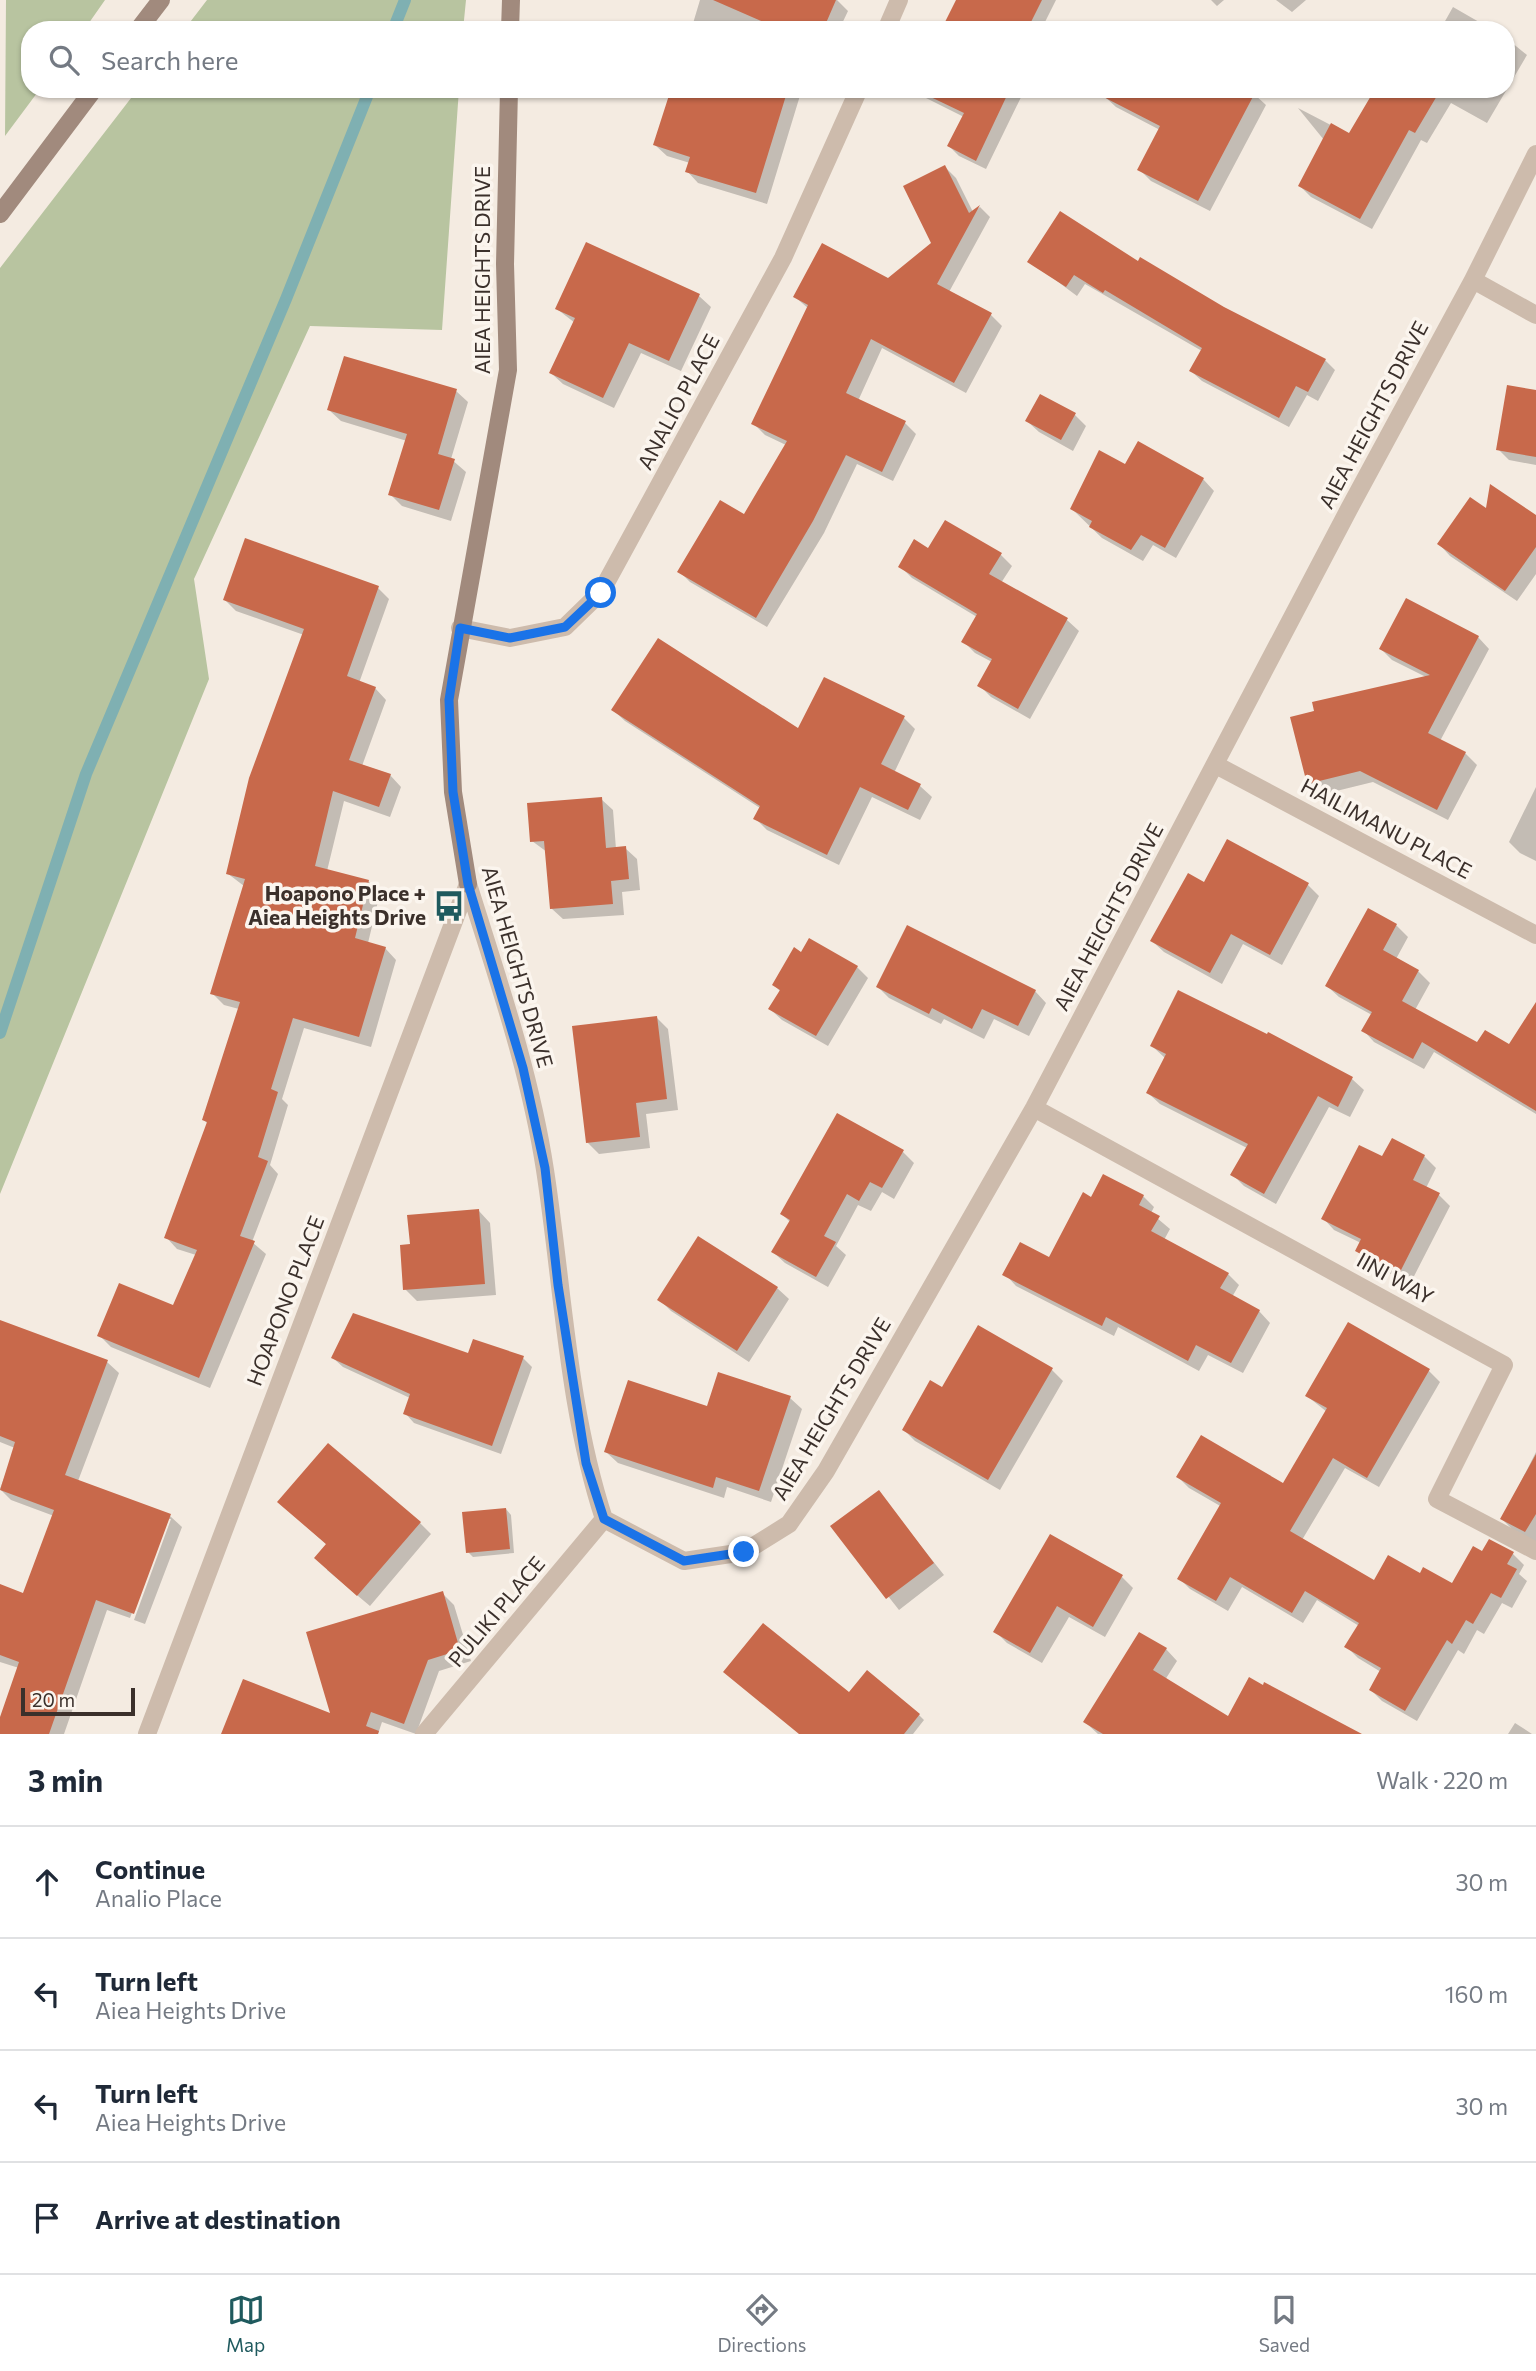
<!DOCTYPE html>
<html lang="en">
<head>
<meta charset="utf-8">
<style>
	:root { --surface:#fff; --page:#f6f6f7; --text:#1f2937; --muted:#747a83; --line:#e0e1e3; --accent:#1f5a5e }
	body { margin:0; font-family:Commissioner,sans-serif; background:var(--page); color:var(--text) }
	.scale { position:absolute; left:21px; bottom:18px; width:114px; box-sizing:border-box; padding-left:7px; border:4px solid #3b302b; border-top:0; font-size:19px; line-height:24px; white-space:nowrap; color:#3b302b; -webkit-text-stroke:5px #fbf5ee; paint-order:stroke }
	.stop { position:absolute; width:21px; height:21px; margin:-16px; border:5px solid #1a73e8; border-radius:50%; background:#fff }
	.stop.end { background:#1a73e8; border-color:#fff; box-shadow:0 2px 7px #0008 }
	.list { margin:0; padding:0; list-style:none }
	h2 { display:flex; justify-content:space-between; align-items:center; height:91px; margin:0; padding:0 28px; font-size:30px }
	h2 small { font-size:23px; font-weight:400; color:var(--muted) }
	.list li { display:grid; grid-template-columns:46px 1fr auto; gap:21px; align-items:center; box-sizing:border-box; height:112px; padding:0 28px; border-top:2px solid var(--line) }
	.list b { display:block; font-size:26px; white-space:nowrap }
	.list p { margin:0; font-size:23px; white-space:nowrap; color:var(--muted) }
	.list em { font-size:23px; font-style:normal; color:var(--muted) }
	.icon { flex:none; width:38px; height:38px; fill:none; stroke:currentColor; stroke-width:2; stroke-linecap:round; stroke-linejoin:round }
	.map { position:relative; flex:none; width:1536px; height:1734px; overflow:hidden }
	.search { position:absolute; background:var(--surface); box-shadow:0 2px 5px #0004; left:21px; right:21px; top:21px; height:77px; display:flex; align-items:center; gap:18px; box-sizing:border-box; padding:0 24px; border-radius:28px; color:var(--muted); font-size:26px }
	.sheet { height:539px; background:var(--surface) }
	nav { display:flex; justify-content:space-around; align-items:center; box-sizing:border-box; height:98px; border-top:2px solid var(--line); background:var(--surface); font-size:19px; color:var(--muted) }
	nav a { display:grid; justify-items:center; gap:4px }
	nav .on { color:var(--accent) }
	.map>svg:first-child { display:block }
	.green { fill:#b8c4a0 }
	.shadow { fill:#0003 }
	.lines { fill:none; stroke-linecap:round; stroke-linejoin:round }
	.stream { stroke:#7fb0b2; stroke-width:12 }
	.building { fill:#c8694b }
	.street { stroke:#cdbbac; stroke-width:18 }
	.secondary { stroke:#a18a7d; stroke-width:18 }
	.route { stroke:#1a73e8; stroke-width:9 }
	.labels { text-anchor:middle; stroke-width:7; stroke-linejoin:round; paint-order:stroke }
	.street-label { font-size:21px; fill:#3b302b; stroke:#fbf5ee }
	.poi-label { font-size:21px; font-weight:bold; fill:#3b302b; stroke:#fbf5ee; text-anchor:end }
</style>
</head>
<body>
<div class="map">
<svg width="1536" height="1734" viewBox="0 0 1536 1734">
	<rect width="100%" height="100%" fill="#f4ebe1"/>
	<path class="green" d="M 6,0 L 105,0 L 84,30 L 30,30 L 30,89 L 40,89 L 5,136 Z
		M 207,0 L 466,0 L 463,30 L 184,30 Z
		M 138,89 L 459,89 L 442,330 L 310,326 L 194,579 L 209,679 L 0,1194 L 0,268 Z"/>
	<path class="shadow" d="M 700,0 L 837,0 L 848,11 L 839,30 L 691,30 Z
		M 958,0 L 1056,0 L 1041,30 L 943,30 Z
		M 1211,0 L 1224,0 L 1217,6 Z
		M 1276,0 L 1306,0 L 1292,12 Z
		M 1453,7 L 1493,30 L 1440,30 Z
		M 1506,38 L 1527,55 L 1487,123 L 1451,103 L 1427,143 L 1421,140 L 1372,229 L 1311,197 L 1300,186 L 1324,140 L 1298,108 L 1350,135 L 1377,89 L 1506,89 Z
		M 672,89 L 802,89 L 767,204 L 698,183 L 687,171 L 690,163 L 667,156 L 655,145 Z
		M 908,89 L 1025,89 L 986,169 L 959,156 L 949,146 L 964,117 Z
		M 1254,94 L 1266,105 L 1210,211 L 1151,181 L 1139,169 L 1160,130 L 1116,107 L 1104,96 Z
		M 945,167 L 956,178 L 973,212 L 980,207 L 990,217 L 949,292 L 991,315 L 1002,326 L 966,393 L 882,348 L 858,401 L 905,423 L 916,434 L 893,481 L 857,464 L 824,533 L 767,627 L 690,582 L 679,571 L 744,516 L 786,445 L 765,435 L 754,424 L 809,309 L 795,297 L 888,280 L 933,244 Z
		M 587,245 L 699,296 L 711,307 L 681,371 L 641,353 L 614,408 L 563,384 L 551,373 L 575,323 L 557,309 Z
		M 1030,261 L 1138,263 L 1325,360 L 1335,370 L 1318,401 L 1307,395 L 1289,427 L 1202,381 L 1191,371 L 1202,351 L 1085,284 L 1077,296 Z
		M 345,358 L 456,391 L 468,402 L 451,459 L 466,472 L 451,521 L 402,506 L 390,494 L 407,441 L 341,421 L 329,410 Z
		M 1536,392 L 1536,465 L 1509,460 L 1498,449 Z
		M 1075,415 L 1086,426 L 1073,451 L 1039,432 L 1027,421 Z
		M 1125,466 L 1203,479 L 1214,491 L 1176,558 L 1153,545 L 1143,561 L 1102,538 L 1072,509 Z
		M 1487,511 L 1536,517 L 1536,574 L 1517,601 L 1450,556 L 1439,544 Z
		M 929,550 L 1001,555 L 1012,566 L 1001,583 L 1067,620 L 1079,631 L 1030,719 L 991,697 L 980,686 L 992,662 L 975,653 L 963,641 L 977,617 L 912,578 L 900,566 Z
		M 378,588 L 389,599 L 359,683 L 375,688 L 386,700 L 362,766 L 390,775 L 401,787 L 390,817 L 344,801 L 327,871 L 368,881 L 380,893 L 368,943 L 385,948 L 396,960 L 371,1047 L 304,1028 L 282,1099 L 288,1105 L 270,1165 L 278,1174 L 252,1242 L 266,1254 L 210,1388 L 111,1347 L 99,1335 L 174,1308 L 196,1255 L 177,1249 L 166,1237 L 208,1124 L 204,1120 L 239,1009 L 224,1005 L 212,993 L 244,886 L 227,873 L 304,635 L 236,611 L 225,600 Z
		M 1478,637 L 1489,649 L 1440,741 L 1465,753 L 1477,765 L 1448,820 L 1373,782 L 1320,795 L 1309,784 L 1292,718 L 1426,677 L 1392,660 L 1381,649 Z
		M 613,710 L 799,730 L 904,718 L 915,729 L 894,773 L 920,786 L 932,797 L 920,820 L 872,797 L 839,865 L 767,830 L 755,818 L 760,808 L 625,721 Z
		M 1536,787 L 1536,861 L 1520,853 L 1509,842 Z
		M 601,799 L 613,810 L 616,849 L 625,848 L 637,859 L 640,890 L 622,892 L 624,915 L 563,919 L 551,908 L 547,852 L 532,841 Z
		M 1228,842 L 1308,885 L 1319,896 L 1282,965 L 1243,944 L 1222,984 L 1164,952 L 1152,941 L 1205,884 Z
		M 1396,925 L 1408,937 L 1396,959 L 1418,971 L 1430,983 L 1415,1010 L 1478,1044 L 1510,1047 L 1536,1019 L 1536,1114 L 1434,1052 L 1424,1069 L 1374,1042 L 1363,1030 L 1372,1015 L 1339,997 L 1327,986 Z
		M 802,954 L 857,967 L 868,978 L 828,1046 L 782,1020 L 770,1009 L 781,992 L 774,985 Z
		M 878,987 L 1035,991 L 1046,1003 L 1029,1036 L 994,1019 L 984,1039 L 944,1019 L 941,1024 L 889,998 Z
		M 657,1018 L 668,1029 L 678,1110 L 646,1114 L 650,1148 L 599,1154 L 587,1142 Z
		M 1269,1034 L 1352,1079 L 1364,1090 L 1350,1117 L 1329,1107 L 1276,1204 L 1244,1186 L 1233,1175 L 1247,1148 L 1160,1104 L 1148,1093 L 1165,1058 L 1152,1046 Z
		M 1393,1140 L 1424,1156 L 1436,1168 L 1426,1188 L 1439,1195 L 1450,1206 L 1410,1284 L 1368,1262 L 1357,1251 L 1361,1243 L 1334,1230 L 1323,1218 L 1383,1159 Z
		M 903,1152 L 914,1163 L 894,1199 L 882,1192 L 871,1211 L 858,1205 L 836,1246 L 846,1255 L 828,1287 L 785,1263 L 773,1252 L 790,1222 L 782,1214 Z
		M 1143,1196 L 1154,1207 L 1151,1213 L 1170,1229 L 1164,1240 L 1228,1274 L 1239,1285 L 1232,1297 L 1259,1311 L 1270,1323 L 1243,1373 L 1208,1355 L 1199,1371 L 1118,1327 L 1114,1336 L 1016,1286 L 1005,1274 L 1050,1260 L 1092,1199 Z
		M 479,1211 L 490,1223 L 496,1295 L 417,1301 L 405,1289 L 412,1246 Z
		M 777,1288 L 789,1299 L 749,1362 L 671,1311 L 660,1300 Z
		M 979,1327 L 1052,1370 L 1063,1381 L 1000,1490 L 915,1441 L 904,1430 L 942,1390 Z
		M 0,1341 L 107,1362 L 119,1373 L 78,1481 L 170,1516 L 182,1527 L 145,1624 L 134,1620 L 171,1519 L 167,1519 L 130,1618 L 107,1610 L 64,1734 L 0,1734 L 0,1720 L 19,1668 L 0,1662 L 0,1597 L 24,1595 L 54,1516 L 11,1500 L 0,1489 L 15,1448 L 0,1442 Z
		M 469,1355 L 523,1358 L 532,1367 L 501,1454 L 414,1423 L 405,1413 L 410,1398 L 343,1367 L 333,1358 Z
		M 1429,1371 L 1440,1382 L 1379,1487 L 1345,1468 L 1302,1540 L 1374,1583 L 1420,1575 L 1453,1586 L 1483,1553 L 1513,1554 L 1524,1565 L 1519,1574 L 1527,1581 L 1512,1608 L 1502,1603 L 1484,1634 L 1477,1630 L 1464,1654 L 1458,1650 L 1417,1721 L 1382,1701 L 1371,1690 L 1381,1672 L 1358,1658 L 1347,1647 L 1359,1626 L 1317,1600 L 1303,1623 L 1242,1587 L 1228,1611 L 1190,1589 L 1179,1578 L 1222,1507 L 1189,1488 L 1178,1477 L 1284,1485 L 1327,1412 L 1307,1396 Z
		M 719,1374 L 790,1398 L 802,1409 L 771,1502 L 727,1487 L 724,1498 L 618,1463 L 606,1452 L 708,1408 Z
		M 1536,1452 L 1536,1542 L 1512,1529 L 1502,1519 Z
		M 878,1492 L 944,1575 L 899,1610 L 833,1526 Z
		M 279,1502 L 420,1523 L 431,1534 L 370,1606 L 327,1570 L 327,1545 Z
		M 506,1509 L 511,1515 L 514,1553 L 473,1557 L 468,1552 Z
		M 1122,1577 L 1133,1588 L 1105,1637 L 1069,1617 L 1042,1663 L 1007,1643 L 996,1632 Z
		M 442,1593 L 454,1605 L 471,1661 L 439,1671 L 416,1734 L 382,1722 L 378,1734 L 223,1734 L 333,1716 Z
		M 1166,1649 L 1177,1661 L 1165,1680 L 1229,1718 L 1349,1734 L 1098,1734 L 1085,1722 Z
		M 919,1715 L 924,1720 L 913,1734 L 801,1734 Z
		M 1515,1723 L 1532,1734 L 1508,1734 Z"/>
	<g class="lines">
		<path class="stream" d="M 393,30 L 405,0
			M 0,1033 L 86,774 L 286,299 L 370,89"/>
	</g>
	<path class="building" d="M 713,0 L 836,0 L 823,30 L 782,30 Z
		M 956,0 L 1042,0 L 1027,30 L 941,30 Z
		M 671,89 L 788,89 L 756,193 L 685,172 L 690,157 L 653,145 Z
		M 914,89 L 1010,89 L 976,161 L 947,146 L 964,113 Z
		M 1088,89 L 1257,89 L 1198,201 L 1137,170 L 1160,126 Z
		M 1375,89 L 1441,89 L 1415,133 L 1409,130 L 1360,219 L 1298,186 L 1331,123 L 1349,133 Z
		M 945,165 L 969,213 L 980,205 L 937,284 L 992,313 L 954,383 L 871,339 L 846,393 L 906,421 L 882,472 L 846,455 L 813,521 L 756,618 L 677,572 L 720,500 L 744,514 L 787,441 L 751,424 L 808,305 L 793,297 L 822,243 L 888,278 L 931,243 L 903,186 Z
		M 1060,211 L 1138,261 L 1140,257 L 1224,307 L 1326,359 L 1308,392 L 1296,386 L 1279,418 L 1189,371 L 1202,348 L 1105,290 L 1103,293 L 1074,275 L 1066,287 L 1027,262 Z
		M 586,242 L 700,294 L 669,361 L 629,343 L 603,398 L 549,373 L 575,318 L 555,309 Z
		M 344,356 L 457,389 L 438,454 L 455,459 L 439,510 L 388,495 L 407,434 L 327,410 Z
		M 1507,385 L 1536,390 L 1536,457 L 1496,450 Z
		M 1040,394 L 1076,413 L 1061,440 L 1025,421 Z
		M 1138,441 L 1204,478 L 1165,548 L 1141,535 L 1131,550 L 1089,527 L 1092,521 L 1070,509 L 1099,450 L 1125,464 Z
		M 1490,484 L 1536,515 L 1536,547 L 1505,591 L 1437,544 L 1470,497 L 1486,508 Z
		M 945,520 L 1002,553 L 989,574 L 1068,618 L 1018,709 L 977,686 L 992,659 L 961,642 L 977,614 L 898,567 L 914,539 L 928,548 Z
		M 245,538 L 379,586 L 347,676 L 376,687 L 349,760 L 391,774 L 379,807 L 333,791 L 315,866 L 369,880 L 355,938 L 386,947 L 359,1037 L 293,1018 L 271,1089 L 278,1092 L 258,1157 L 268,1161 L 240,1236 L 255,1241 L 199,1378 L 97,1336 L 119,1283 L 173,1305 L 197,1250 L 164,1238 L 207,1122 L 202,1120 L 240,1002 L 210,994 L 245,879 L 226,874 L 249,778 L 304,629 L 223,600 Z
		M 1406,598 L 1479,636 L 1428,733 L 1466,752 L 1437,810 L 1360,771 L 1307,784 L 1290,717 L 1314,711 L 1312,702 L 1430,675 L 1379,649 Z
		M 658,638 L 798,728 L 824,677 L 905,716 L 881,764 L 921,784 L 908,810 L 860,787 L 827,855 L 753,819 L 760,806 L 611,710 Z
		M 602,797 L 606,848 L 626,846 L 629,879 L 611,881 L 613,904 L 550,909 L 544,841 L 530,842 L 527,803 Z
		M 1227,839 L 1309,883 L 1270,955 L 1231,934 L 1210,973 L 1150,941 L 1188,873 L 1204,882 Z
		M 1368,908 L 1397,924 L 1383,950 L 1419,970 L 1402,1001 L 1477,1042 L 1485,1030 L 1509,1044 L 1536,1002 L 1536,1111 L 1422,1042 L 1413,1059 L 1361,1031 L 1372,1012 L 1325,986 Z
		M 907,925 L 1036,990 L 1018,1026 L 982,1009 L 972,1029 L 932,1008 L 929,1014 L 876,987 Z
		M 809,938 L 858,966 L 816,1036 L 768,1009 L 780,990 L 772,985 L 794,947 L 801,952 Z
		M 1178,990 L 1267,1034 L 1268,1032 L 1353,1077 L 1338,1107 L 1318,1096 L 1264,1194 L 1230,1175 L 1248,1144 L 1146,1093 L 1166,1054 L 1150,1046 Z
		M 657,1016 L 667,1099 L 636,1103 L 640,1137 L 586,1143 L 572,1026 Z
		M 837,1113 L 904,1150 L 882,1188 L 870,1182 L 859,1201 L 847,1194 L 824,1236 L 836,1242 L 816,1277 L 771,1252 L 790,1220 L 780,1214 Z
		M 1392,1138 L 1425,1155 L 1413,1180 L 1440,1193 L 1399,1274 L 1355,1251 L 1361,1239 L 1321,1219 L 1359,1145 L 1382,1156 Z
		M 1103,1174 L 1144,1195 L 1139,1205 L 1160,1216 L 1151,1231 L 1229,1273 L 1220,1288 L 1260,1310 L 1231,1363 L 1196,1345 L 1188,1361 L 1106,1317 L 1102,1326 L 1002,1275 L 1020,1242 L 1049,1257 L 1083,1192 L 1091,1197 Z
		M 479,1209 L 485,1284 L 403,1290 L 400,1245 L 410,1244 L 407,1215 Z
		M 698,1236 L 778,1287 L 737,1351 L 657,1300 Z
		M 353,1313 L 468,1353 L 473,1339 L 524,1356 L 492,1446 L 403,1414 L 410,1394 L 331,1358 Z
		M 0,1320 L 108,1360 L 65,1475 L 171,1514 L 134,1614 L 96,1600 L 49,1734 L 0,1734 L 0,1717 L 19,1662 L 0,1655 L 0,1584 L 23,1593 L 54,1510 L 0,1490 L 15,1442 L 0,1436 Z
		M 1348,1322 L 1430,1369 L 1367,1478 L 1333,1458 L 1290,1531 L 1374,1580 L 1388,1555 L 1420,1573 L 1423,1567 L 1452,1583 L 1473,1546 L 1482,1551 L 1489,1539 L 1514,1552 L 1507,1564 L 1517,1569 L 1501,1598 L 1491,1593 L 1473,1624 L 1466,1620 L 1452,1644 L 1447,1640 L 1405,1711 L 1369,1690 L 1381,1668 L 1344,1647 L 1359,1623 L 1305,1591 L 1292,1613 L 1230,1577 L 1216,1601 L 1177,1579 L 1221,1503 L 1176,1477 L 1201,1435 L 1283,1483 L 1327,1408 L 1305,1396 Z
		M 978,1325 L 1053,1368 L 988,1480 L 902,1430 L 930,1380 L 942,1387 Z
		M 718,1372 L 791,1396 L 759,1491 L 716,1477 L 713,1488 L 604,1452 L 628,1380 L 707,1406 Z
		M 328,1443 L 421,1522 L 357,1596 L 314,1558 L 326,1544 L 277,1502 Z
		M 1536,1454 L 1536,1514 L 1525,1532 L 1500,1519 Z
		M 879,1490 L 934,1563 L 886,1599 L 830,1526 Z
		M 506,1508 L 510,1549 L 466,1553 L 462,1512 Z
		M 1050,1534 L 1123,1575 L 1093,1627 L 1057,1606 L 1030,1653 L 993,1632 Z
		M 443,1591 L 460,1650 L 428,1660 L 404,1724 L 371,1712 L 366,1726 L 379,1731 L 378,1734 L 221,1734 L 243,1679 L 330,1713 L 306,1632 Z
		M 763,1623 L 849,1692 L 867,1670 L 920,1714 L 904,1734 L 799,1734 L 723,1672 Z
		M 1139,1632 L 1167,1648 L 1153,1670 L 1228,1716 L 1249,1677 L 1263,1685 L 1264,1682 L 1362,1734 L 1103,1734 L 1083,1722 Z"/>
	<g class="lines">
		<path class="street" d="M 886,30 L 899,0
			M 1473,280 L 1536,315
			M 460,628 L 510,638 L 565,627 L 601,592 L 783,258 L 859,89
			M 1216,765 L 1536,935
			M 468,884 C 497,977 530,1072 545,1170 C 563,1286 567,1406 604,1519 L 684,1561 L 744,1552 L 789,1524 L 826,1471 L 1034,1108 L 1349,509 L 1473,280 L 1536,154
			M 1034,1108 L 1504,1365 L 1437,1499 L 1536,1551
			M 147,1734 L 468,884
			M 424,1734 L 604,1519"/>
		<path class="secondary" d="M 138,30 L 161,0
			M 510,30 L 511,0
			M 0,214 L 94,89
			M 468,884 L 453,792 L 449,700 L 508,370 L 505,264 L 509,89"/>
	</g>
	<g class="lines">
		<path class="route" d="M 601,593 L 565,627 L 510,638 L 460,628 L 449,700 L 453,792 L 468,884 L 523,1068 L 545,1168 L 558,1285 L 586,1463 L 604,1519 L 684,1561 L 744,1552"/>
	</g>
	<defs>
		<symbol id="bus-bare" viewBox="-9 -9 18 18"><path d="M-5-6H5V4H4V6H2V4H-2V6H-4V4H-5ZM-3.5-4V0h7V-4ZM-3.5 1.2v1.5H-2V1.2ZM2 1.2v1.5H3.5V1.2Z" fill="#1f5a5e" stroke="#fbf5ee" stroke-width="2.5" paint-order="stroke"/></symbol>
	</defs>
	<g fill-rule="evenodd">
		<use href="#bus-bare" x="427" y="884" width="44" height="44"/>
	</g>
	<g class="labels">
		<g class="street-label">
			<text transform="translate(483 270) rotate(-90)" y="7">AIEA HEIGHTS DRIVE</text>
			<text transform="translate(679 402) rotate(-62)" y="7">ANALIO PLACE</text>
			<text transform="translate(1374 415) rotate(-62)" y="7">AIEA HEIGHTS DRIVE</text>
			<text transform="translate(1386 829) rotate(28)" y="7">HAILIMANU PLACE</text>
			<text transform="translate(1109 917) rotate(-62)" y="7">AIEA HEIGHTS DRIVE</text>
			<text transform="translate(517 967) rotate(74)" y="7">AIEA HEIGHTS DRIVE</text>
			<text transform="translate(1395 1279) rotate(29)" y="7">IINI WAY</text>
			<text transform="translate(286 1301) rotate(-69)" y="7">HOAPONO PLACE</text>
			<text transform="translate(832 1409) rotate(-59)" y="7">AIEA HEIGHTS DRIVE</text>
			<text transform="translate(497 1612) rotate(-50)" y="7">PULIKI PLACE</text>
		</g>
		<g class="poi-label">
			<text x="426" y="901">Hoapono Place +<tspan x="426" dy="24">Aiea Heights Drive</tspan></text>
		</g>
	</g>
</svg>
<div class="scale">20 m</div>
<div class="stop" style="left:601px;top:593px"></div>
<div class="stop end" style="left:744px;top:1552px"></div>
<div class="search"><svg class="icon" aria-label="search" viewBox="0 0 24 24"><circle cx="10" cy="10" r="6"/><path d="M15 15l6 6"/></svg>Search here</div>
</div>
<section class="sheet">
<h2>3 min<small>Walk · 220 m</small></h2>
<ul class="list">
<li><svg class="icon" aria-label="ahead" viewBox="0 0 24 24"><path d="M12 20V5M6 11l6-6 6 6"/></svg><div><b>Continue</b><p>Analio Place</p></div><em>30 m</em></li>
<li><svg class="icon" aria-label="left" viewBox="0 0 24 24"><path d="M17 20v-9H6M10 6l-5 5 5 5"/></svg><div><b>Turn left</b><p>Aiea Heights Drive</p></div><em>160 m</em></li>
<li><svg class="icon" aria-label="left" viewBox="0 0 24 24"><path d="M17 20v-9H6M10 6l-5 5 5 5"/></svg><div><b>Turn left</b><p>Aiea Heights Drive</p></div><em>30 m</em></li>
<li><svg class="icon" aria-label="arrive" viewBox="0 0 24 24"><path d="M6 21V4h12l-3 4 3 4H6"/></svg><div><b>Arrive at destination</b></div></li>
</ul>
</section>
<nav>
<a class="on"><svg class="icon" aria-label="map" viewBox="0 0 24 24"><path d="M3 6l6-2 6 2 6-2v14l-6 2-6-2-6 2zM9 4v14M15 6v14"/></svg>Map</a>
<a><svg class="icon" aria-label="directions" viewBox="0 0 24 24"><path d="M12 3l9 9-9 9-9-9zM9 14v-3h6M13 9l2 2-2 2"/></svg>Directions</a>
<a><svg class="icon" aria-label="saved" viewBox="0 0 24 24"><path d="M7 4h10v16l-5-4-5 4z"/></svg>Saved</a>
</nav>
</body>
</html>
